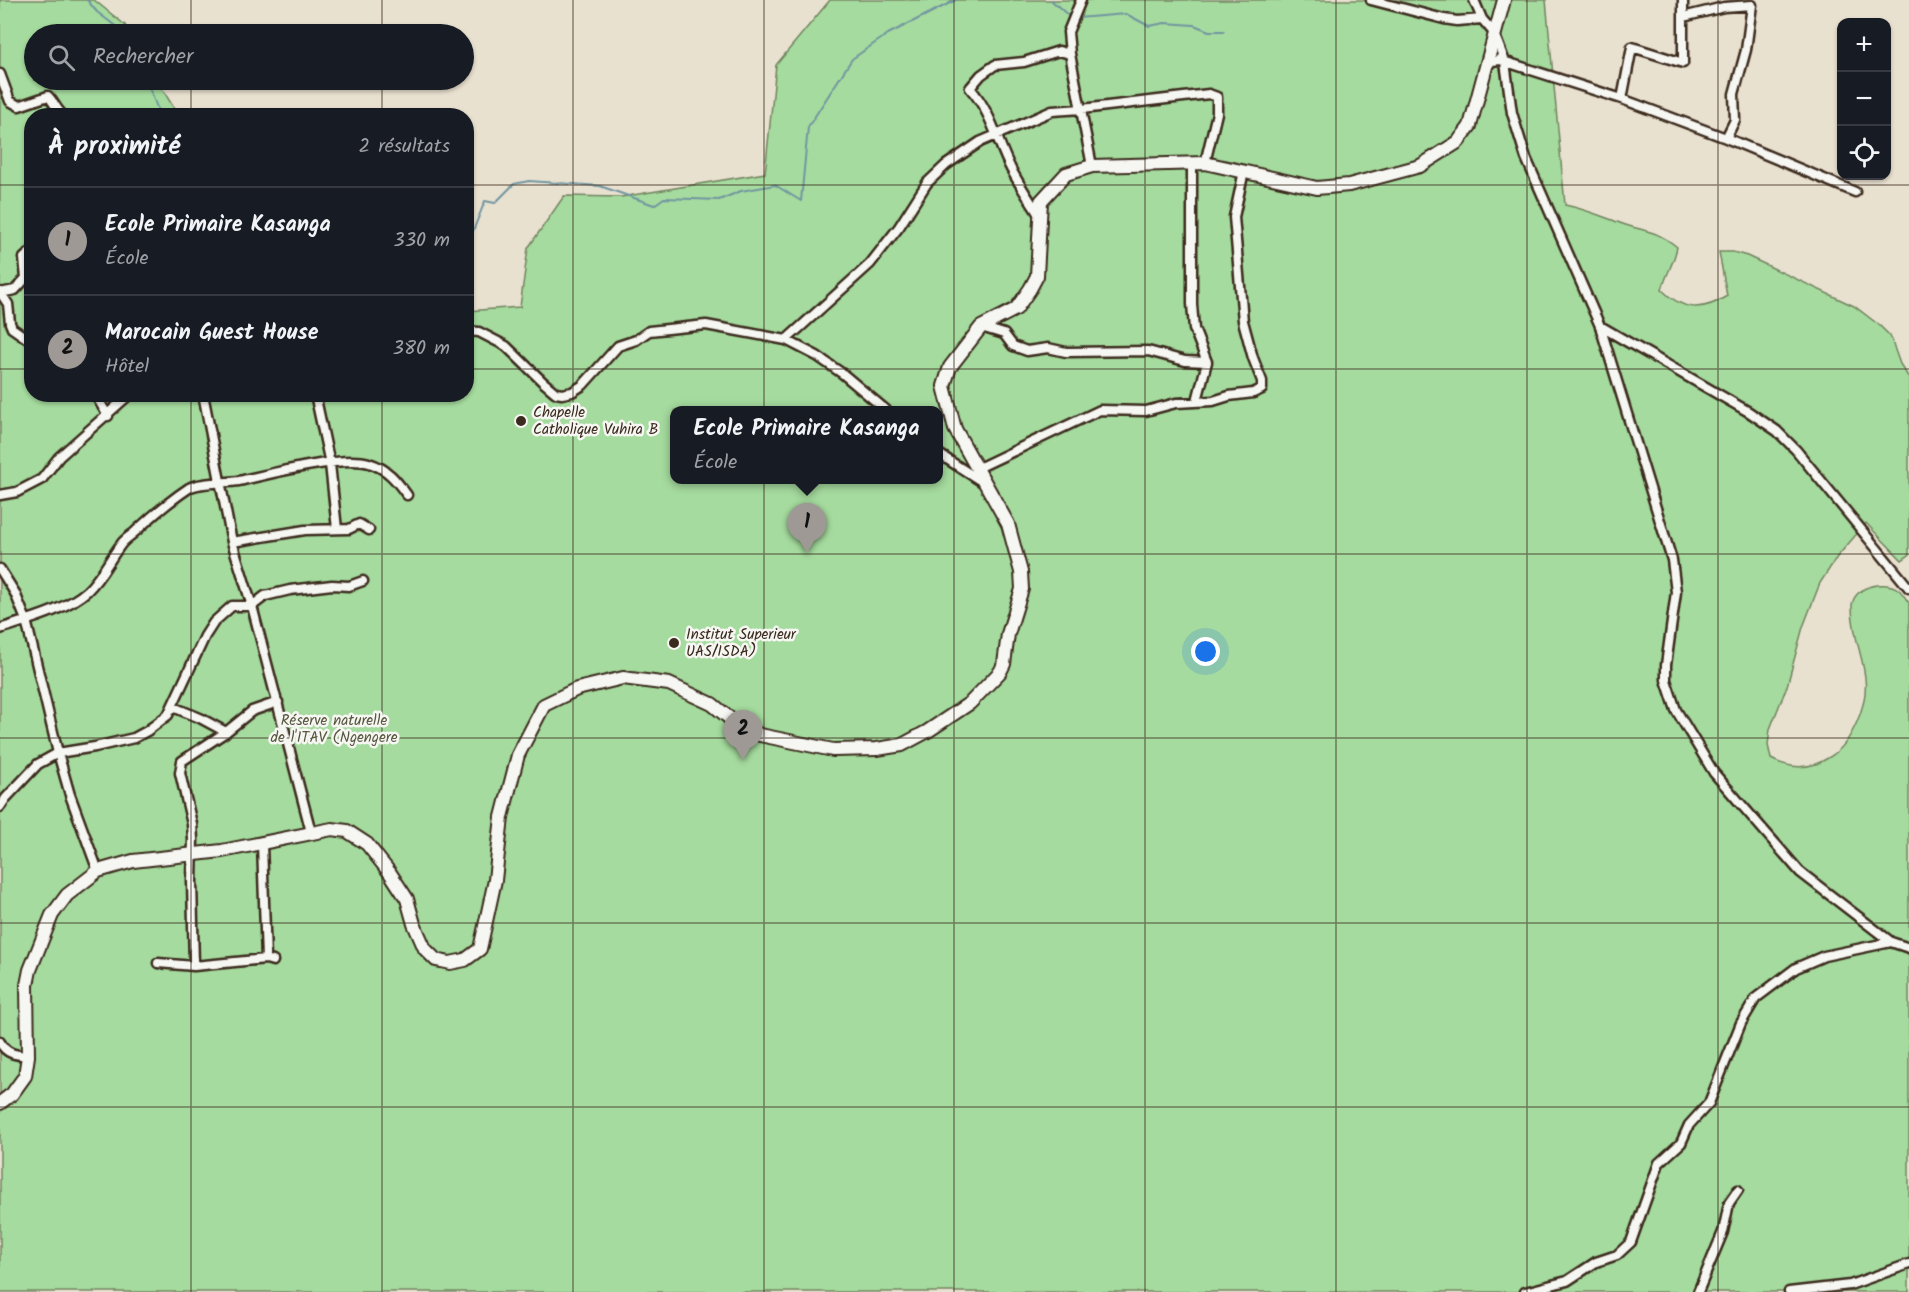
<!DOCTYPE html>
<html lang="fr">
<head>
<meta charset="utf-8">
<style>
	:root { --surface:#171b24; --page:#20242c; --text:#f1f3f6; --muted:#9ea1a6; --line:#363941; --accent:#9f9995 }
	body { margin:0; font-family:Kalam,sans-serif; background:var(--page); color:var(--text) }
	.controls { position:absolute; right:18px; top:18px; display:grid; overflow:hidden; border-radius:12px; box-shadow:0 2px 4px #0004 }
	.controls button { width:54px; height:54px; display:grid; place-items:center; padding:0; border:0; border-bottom:2px solid var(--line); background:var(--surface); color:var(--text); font:30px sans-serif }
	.you { position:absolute; left:1206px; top:652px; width:21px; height:21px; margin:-15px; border:4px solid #fff; border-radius:50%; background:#1a73e8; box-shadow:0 0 0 9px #1a73e833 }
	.badge { display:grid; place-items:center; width:39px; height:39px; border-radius:50%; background:var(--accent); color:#111; font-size:20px; font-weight:700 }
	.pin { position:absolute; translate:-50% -50px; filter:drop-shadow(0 2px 3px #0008) }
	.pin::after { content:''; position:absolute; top:32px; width:21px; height:18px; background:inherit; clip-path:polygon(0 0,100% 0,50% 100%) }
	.popup { position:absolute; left:670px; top:406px; width:273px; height:78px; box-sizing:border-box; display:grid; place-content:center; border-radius:12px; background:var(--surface); filter:drop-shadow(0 2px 4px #0005); font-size:20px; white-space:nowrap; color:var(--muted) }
	.popup b { font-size:22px; color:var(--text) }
	.popup::after { content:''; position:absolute; left:50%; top:100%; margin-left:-12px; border:12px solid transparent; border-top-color:var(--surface) }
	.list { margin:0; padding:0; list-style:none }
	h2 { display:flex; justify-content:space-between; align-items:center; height:78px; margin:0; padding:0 24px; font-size:26px }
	h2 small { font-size:20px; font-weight:400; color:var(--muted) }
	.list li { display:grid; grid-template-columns:39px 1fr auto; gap:18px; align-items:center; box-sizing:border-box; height:108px; padding:0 24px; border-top:2px solid var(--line) }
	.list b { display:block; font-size:22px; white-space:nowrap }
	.list p { margin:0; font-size:20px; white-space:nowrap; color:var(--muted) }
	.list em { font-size:20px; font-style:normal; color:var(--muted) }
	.icon { flex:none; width:33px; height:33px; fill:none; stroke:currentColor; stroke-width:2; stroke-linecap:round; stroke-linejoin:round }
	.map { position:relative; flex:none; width:1909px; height:1292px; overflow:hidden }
	.search { position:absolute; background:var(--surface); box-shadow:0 2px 4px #0004; left:24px; top:24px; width:450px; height:66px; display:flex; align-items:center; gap:15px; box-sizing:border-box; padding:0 21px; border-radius:33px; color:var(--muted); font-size:22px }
	.panel { position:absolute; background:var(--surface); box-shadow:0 2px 4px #0004; left:24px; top:108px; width:450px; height:294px; border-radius:24px }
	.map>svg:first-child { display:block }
	.green { fill:#a5db9e; stroke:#70825e; stroke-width:1.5; fill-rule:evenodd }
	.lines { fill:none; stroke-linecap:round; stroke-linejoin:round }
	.stream { stroke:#7195a0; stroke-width:2 }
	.street-casing { stroke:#3b2a1e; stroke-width:13 }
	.secondary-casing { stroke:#3b2a1e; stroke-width:16 }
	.street { stroke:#f6f6f2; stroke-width:8 }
	.secondary { stroke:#f6f6f2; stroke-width:12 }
	.grid { fill:none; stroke:#3b2a1e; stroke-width:1.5; stroke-opacity:0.55 }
	.poi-dot { fill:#3b2a1e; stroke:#f6f6f2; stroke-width:2 }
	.labels { text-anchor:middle; stroke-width:5; stroke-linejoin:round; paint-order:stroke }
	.poi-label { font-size:15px; fill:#3b2a1e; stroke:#f6f6f2; text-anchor:start }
	.park-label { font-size:15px; fill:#56563e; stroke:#f6f6f2 }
</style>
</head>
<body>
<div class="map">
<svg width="1909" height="1292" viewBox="0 0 1909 1292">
	<rect width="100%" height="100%" fill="#e9e1d0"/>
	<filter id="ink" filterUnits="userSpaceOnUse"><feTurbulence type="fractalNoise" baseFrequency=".0167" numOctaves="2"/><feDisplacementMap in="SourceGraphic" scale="12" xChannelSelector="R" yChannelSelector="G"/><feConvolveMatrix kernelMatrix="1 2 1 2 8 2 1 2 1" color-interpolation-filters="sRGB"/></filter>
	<g filter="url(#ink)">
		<path class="green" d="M 0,0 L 94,0 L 125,25 L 130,34 L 34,34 L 34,80 L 157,80 L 178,115 L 32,116 L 32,394 L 466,394 L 467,311 L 520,307 L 528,248 L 564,196 L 621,197 L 765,173 L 776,65 L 830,0 L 1546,0 L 1565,205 C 1585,209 1601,216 1620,223 C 1644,232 1655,229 1677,247 C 1674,263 1666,274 1662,290 C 1683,311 1702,312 1727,296 L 1719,252 L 1733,252 L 1747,256 L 1854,306 L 1879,325 L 1890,336 L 1900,364 L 1909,378 L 1909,555 L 1902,560 L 1866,523 L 1837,557 L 1820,583 L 1803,627 L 1787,686 L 1770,729 L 1768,745 L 1771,759 C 1790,769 1809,770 1828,758 C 1842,750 1849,739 1856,724 C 1879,675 1853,654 1852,608 C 1851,587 1883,579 1898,589 C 1902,592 1906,599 1909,603 L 1909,1292 L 0,1292 ZM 675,410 L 939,410 L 939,480 L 675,480 Z"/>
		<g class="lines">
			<path class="stream" d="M 87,0 L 97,12 L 126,34
				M 1051,0 L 1071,18
				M 1077,18 L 1126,14 L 1149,26 L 1165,23 L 1194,25 L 1209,31 L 1224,31
				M 146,80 L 158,110 L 163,116
				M 801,201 L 808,127 L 852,59 L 888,34 L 956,0
				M 466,229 L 473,231 L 485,201 L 495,203 L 514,184 L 529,181 L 600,186 L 654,205 L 664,198 L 719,200 L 741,191 L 775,185 L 801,201"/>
			<defs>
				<path id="street" d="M 1081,0 L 1068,32 L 1070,54 L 1092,166
					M 1371,0 L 1444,19 L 1457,21 L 1482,19
					M 1474,0 L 1482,19 L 1494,33 L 1505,62 L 1512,113 L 1526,158 L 1600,326 L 1672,560 L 1676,592 L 1666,665 L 1666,680 L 1676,710 L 1714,773 L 1800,872 L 1891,942 L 1909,948
					M 1683,17 L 1724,7 L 1752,5 L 1746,50 L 1734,94 L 1735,120 L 1726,138
					M 1486,68 L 1492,61 L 1500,60 L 1622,99 L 1726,138 L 1855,192
					M 0,74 L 10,101 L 19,106 L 48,96 C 55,103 56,110 64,116
					M 1622,99 L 1632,47 L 1683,63 L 1683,0
					M 1192,164 L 1192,304 L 1194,329 L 1207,362 L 1197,401
					M 1041,218 C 1031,202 1020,186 1011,169 C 997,142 992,113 970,88 L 981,75 L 995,65 L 1024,62 L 1059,51 L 1070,54
					M 0,292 L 8,304 L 10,323 L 12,328 L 32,342
					M 0,293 L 15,290 L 26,278 L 24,258 L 32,251
					M 1600,326 L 1749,412 L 1777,431 L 1796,450 L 1909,588
					M 981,327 L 1004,334 L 1013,346 L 1027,351 L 1048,348 L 1066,352 L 1148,351 L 1185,361 L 1207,362
					M 466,331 L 479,332 L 506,346 L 543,382 L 556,393 L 562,394 L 572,392 L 583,385 L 618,346 L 636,340 L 649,331 L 706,325 L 786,340 L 817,356 L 843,374 L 886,410
					M 786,340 L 870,264 L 899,227 L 927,183 L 946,165 L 980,142 L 1052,111 L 1082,109 L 1209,94 L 1217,97 L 1217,113 L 1205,163
					M 95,394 L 108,416
					M 203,394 L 232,542 L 252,606 L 311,832
					M 315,394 L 330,464 L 337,529
					M 939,454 L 984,483
					M 976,469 L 1100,410 L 1146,411 L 1176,403 L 1213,401 L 1229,396 L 1253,393 L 1262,389 L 1262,381 L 1253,358 L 1243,321 L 1234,217 L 1244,171
					M 0,495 L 17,492 L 42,479 L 59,457 L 130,394
					M 232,542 L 305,530 L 349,529 L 359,524 L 369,530
					M 0,569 L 15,593 L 26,620 L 58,753 L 70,795 L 98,871
					M 0,629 C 27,620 66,610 87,591 C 102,577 110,558 122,543 C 126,538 132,535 136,531 C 152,516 171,500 189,488 C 199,482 226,483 239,481 C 269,474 342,455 369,463 C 388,469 396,480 407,495
					M 173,707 L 200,718 L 226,732
					M 0,807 L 6,798 L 38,764 L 58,753 L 95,747 L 134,738 L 147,731 L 168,715 L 205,636 L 214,622 L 232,606 L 252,606 L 265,596 L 290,590 L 332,585 L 349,586 L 363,581
					M 262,844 L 266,959
					M 158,963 L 194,966 L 266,959 L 273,961
					M 194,966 L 192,881 L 193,839 L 192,824 L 180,773 L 182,761 L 226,732 L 252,711 L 278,702
					M 0,1042 C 6,1054 16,1055 28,1056
					M 1525,1292 L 1567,1281 L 1596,1262 L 1617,1255 L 1631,1242 L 1659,1163 L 1681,1143 L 1689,1125 L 1709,1103 L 1741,1023 L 1756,998 L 1796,968 L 1824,956 L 1891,942
					M 1698,1292 L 1723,1232 L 1729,1203 L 1738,1190
					M 1789,1292 L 1850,1285 L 1909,1264"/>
				<path id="secondary" d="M 0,1103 L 12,1094 L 25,1076 L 28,1056 L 27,985 L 30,970 L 52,915 L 67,895 L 98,871 L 133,861 L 222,851 L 332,829 L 347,831 L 367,844 L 390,873 L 407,899 L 414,924 L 425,949 L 436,960 L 450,963 L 465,960 L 480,949 L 495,880 L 502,817 L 518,755 L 544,705 L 577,689 L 623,678 L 669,684 L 712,704 L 738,725 L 760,735 L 833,750 L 877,749 L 902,745 L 928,731 L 970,703 L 1000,672 L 1004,664 L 1008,634 L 1022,589 L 1021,572 L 1008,524 L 955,429 L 944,386 L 950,367 L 981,327 L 1016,309 L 1030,289 L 1037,276 L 1041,201 L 1066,174 L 1092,166 L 1205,163 L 1317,188 L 1349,185 L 1420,166 L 1458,142 L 1470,126 L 1504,0"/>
			</defs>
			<use href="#street" class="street-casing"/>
			<use href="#secondary" class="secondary-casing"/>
			<use href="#street" class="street"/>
			<use href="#secondary" class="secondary"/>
		</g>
	</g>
	<path class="grid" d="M 191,0 L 191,34M 382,0 L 382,34M 573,0 L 573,1292M 764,0 L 764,1292M 954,0 L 954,1292M 1145,0 L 1145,1292M 1336,0 L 1336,1292M 1527,0 L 1527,1292M 1718,0 L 1718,1292M 191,80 L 191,116M 382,80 L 382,116M 0,185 L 32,185M 466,185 L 1909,185M 0,369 L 32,369M 466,369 L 1909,369M 191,394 L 191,1292M 382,394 L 382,1292M 0,554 L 1909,554M 0,738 L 1909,738M 0,923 L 1909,923M 0,1107 L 1909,1107"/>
	<g class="poi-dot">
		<circle cx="521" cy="421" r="6"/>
		<circle cx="674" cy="643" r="6"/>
	</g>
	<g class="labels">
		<g class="poi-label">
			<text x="533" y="417">Chapelle<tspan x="533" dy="17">Catholique Vuhira B</tspan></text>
			<text x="686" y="639">Institut Superieur<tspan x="686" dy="17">UAS/ISDA)</tspan></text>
		</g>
		<g class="park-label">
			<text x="334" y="725">Réserve naturelle<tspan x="334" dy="17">de l'ITAV (Ngengere</tspan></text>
		</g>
	</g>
</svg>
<div class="controls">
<button>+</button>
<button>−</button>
<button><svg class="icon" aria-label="locate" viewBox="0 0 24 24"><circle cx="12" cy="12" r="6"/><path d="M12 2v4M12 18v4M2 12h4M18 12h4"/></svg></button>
</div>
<div class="you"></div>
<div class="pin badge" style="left:807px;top:553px">1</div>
<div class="popup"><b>Ecole Primaire Kasanga</b>École</div>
<div class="pin badge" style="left:743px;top:760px">2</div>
<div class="search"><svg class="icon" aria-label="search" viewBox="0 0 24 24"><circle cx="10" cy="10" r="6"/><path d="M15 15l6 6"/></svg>Rechercher</div>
<section class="panel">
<h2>À proximité<small>2 résultats</small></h2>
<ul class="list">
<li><span class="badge">1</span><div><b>Ecole Primaire Kasanga</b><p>École</p></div><em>330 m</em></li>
<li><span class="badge">2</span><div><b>Marocain Guest House</b><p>Hôtel</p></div><em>380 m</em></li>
</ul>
</section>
</div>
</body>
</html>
